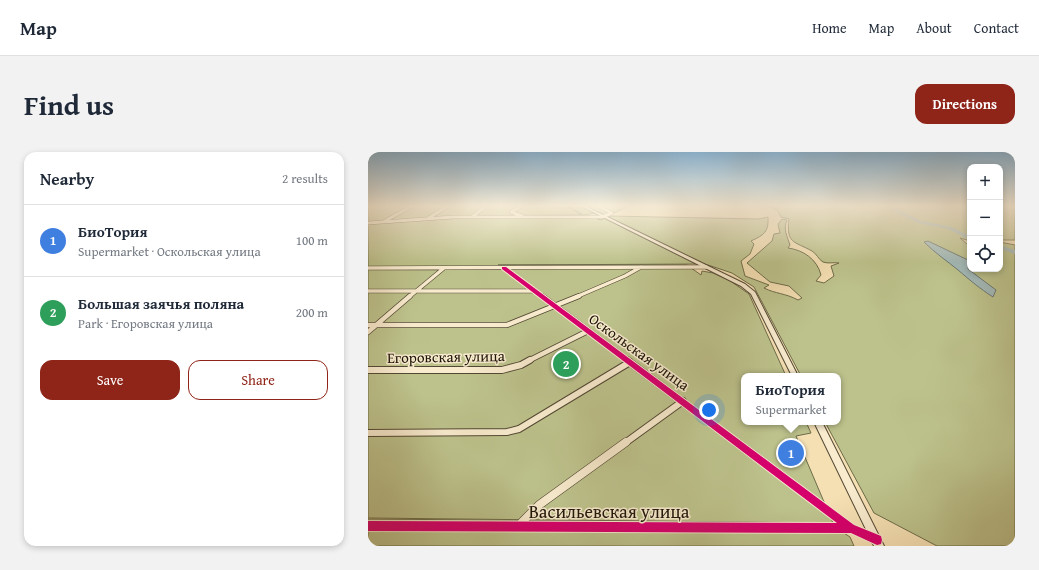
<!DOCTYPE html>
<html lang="en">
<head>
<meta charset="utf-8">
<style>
	:root { --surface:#fff; --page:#f2f2f3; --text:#1f2937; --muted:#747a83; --line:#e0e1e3; --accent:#8f2418 }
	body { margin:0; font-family:"Gentium Book Plus",serif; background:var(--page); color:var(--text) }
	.controls { position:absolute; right:12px; top:12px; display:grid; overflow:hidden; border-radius:8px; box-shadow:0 2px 6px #0003 }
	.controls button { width:36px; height:36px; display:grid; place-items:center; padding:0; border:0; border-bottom:1px solid var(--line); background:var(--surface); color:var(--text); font:20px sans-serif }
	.you { position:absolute; left:341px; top:258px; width:14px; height:14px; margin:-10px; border:3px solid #fff; border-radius:50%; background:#1a73e8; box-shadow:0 0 0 6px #1a73e833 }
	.badge { display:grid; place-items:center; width:26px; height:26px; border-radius:50%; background:var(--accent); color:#fff; font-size:13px; font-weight:700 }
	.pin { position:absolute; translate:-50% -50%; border:2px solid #fff; box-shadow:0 1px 4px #0006 }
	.popup { position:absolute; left:373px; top:221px; width:100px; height:52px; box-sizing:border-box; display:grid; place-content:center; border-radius:8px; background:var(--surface); filter:drop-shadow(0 1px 3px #0005); font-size:13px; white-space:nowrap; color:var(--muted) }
	.popup b { font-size:15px; color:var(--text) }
	.popup::after { content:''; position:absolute; left:50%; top:100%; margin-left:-8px; border:8px solid transparent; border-top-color:var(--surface) }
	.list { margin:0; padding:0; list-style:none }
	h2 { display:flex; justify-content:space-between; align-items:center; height:52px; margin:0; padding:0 16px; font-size:17px }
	h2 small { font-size:13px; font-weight:400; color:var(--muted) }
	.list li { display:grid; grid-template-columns:26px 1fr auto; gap:12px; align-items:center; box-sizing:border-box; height:72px; padding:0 16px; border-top:1px solid var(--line) }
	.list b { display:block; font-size:15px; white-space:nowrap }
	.list p { margin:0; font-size:13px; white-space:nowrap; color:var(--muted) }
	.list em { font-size:13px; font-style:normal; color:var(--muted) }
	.actions { display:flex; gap:8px; padding:12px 16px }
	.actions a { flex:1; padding:9px 0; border:1px solid var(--accent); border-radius:12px; text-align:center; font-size:14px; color:var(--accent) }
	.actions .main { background:var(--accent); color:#fff }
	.icon { flex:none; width:22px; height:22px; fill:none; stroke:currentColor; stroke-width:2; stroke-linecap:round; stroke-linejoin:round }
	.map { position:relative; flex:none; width:647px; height:394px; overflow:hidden; border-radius:12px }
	header { display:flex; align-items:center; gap:24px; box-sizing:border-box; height:56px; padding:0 20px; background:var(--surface); border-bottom:1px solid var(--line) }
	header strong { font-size:19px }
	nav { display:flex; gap:22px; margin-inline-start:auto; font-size:14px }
	.intro { display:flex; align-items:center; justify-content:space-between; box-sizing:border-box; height:96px; padding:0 24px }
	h1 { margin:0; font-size:28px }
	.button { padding:10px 18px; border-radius:12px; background:var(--accent); color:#fff; font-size:14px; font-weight:700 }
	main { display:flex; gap:24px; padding:0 24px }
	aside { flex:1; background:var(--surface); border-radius:12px; box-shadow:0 2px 6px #0003 }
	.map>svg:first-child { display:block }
	.green { fill:#bdc28c; stroke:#6d6c4a }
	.water { fill:#a3bab9; stroke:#6d7873 }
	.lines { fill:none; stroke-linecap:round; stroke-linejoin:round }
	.river { fill:#a3bab9; fill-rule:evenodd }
	.minor-far4-casing { stroke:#534834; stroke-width:4 }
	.minor-far3-casing { stroke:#534834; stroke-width:4.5 }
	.minor-far2-casing { stroke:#534834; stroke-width:6 }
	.minor-far1-casing { stroke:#534834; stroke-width:8 }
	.minor-casing { stroke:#534834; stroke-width:9 }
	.tertiary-casing { stroke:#534834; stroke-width:2 }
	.minor-far4 { stroke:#f8ebce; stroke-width:3 }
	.minor-far3 { stroke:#f8ebce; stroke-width:3.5 }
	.minor-far2 { stroke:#f8ebce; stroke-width:4.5 }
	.minor-far1 { stroke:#f8ebce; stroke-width:6 }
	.minor { stroke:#f8ebce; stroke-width:8 }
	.tertiary { fill:#f8ebce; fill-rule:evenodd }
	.cycleway-casing { stroke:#f8ebce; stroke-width:2 }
	.cycleway { fill:#d6006c; fill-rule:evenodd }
	.labels { text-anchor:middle; stroke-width:3; stroke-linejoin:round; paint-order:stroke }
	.street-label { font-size:15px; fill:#1d1509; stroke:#f8ebce }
	.near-street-label { font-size:18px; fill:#1d1509; stroke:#f8ebce }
</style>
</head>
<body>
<header>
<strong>Map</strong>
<nav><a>Home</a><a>Map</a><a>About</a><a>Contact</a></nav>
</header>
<div class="intro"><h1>Find us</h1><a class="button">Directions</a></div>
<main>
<aside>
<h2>Nearby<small>2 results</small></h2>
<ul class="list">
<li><span class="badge" style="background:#3f7fe0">1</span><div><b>БиоТория</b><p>Supermarket · Оскольская улица</p></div><em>100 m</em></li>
<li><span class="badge" style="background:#2e9e5b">2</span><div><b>Большая заячья поляна</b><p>Park · Егоровская улица</p></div><em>200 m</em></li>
</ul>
<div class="actions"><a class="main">Save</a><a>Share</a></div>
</aside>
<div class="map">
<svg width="647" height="394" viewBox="0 0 647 394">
	<rect width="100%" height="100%" fill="#f5e0b4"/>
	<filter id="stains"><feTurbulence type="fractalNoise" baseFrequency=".005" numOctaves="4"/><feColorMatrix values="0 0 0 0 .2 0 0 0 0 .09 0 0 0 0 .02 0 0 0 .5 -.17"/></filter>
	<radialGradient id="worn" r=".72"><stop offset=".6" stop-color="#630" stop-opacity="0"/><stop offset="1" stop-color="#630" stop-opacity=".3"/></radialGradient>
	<path class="green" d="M 0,54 L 199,54 L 214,63 L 86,64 L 0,70 Z
		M 200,54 L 261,54 L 246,61 L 233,63 L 228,61 L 215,63 Z
		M 401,54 L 602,54 L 602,89 L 592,86 L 599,92 L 602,92 L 602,117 L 632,117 L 632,90 L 647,93 L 647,394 L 569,394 L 506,361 L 457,270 L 470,270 L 470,224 L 433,224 L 386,135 L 364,121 L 337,112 L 130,113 L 319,113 L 333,123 L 334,119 L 345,121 L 361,128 L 381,142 L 418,224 L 376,224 L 376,270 L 438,270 L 443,281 L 428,284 L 465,371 L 0,366 L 0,72 L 84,66 L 227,66 L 233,68 L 242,64 L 390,67 L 400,65 C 401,80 396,83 383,89 L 386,92 L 382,102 L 373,109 L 377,124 L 401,133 L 396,136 C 408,142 417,141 430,148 L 434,146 L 421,134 L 402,130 L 379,111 L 404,89 L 406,82 L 412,81 L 410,72 L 414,67 L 419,68 C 415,77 419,84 422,93 L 420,96 C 435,98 449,107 453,123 L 448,129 L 456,131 L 466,124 L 463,114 L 471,111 C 466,110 460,112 455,110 C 451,108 448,101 444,99 C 426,89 418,92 421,67 L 413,65 L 409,58 Z
		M 632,54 L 647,54 L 647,88 L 632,88 Z
		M 0,367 L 461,371 L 482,385 L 486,394 L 0,394 Z"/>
	<path class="water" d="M 560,89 L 600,108 L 600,117 L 628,138 L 625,145 C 611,136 603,129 590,118 C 579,109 567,101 556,90 Z"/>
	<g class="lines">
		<path class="river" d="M 519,54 L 524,54 L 553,69 L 584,75 L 602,84 L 602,88 L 580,77 L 550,71 L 523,58 Z
			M 632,93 L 647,98 L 647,102 L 632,97 Z"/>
		<defs>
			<path id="minor-far4" d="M 154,54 L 143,60 L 154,64
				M 104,65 L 118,54
				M 59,67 L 80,54
				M 15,70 L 44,54
				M 0,71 L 85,65 L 234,65 L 244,61 L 229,54"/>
			<path id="minor-far3" d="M 0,116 L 338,115
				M 136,116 L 175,145
				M 0,139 L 165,139
				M 41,145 L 76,116
				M 208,145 L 257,124 L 273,115"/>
			<path id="minor-far2" d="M 174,144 L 261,209
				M 0,173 L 139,173 L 211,144
				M 0,180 L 42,144
				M 160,209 L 220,179"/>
			<path id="minor-far1" d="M 259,208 L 369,291
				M 0,218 L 134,218 L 153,213 L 162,208
				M 0,281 L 139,280 L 151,277 L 262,210
				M 257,291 L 315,249"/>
			<path id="minor" d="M 368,290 L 483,376 L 507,388
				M 0,374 L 483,376
				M 150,374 L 171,353 L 258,290"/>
			<path id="tertiary" d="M 217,54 L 377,132 L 387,140 L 430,224 L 424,224 L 383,142 L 373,134 L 213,54 Z
				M 446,270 L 454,270 L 516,394 L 506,394 Z"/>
		</defs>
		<use href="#minor-far4" class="minor-far4-casing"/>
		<use href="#minor-far3" class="minor-far3-casing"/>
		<use href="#minor-far2" class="minor-far2-casing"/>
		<use href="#minor-far1" class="minor-far1-casing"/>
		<use href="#minor" class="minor-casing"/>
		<use href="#tertiary" class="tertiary-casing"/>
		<use href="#minor-far4" class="minor-far4"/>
		<use href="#minor-far3" class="minor-far3"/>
		<use href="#minor-far2" class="minor-far2"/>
		<use href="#minor-far1" class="minor-far1"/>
		<use href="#minor" class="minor"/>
		<use href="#tertiary" class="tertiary"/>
		<defs>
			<path id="cycleway" d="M 134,115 L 138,115 L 486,373 L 513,384 L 514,388 L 513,392 L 509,393 L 483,381 L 0,379 L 0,369 L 469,371 L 134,117 Z"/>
		</defs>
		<use href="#cycleway" class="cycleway-casing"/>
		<use href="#cycleway" class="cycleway"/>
	</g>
	<linearGradient id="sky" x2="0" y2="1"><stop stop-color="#8cb6d5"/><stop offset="0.49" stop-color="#faf1dd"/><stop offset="1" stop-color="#faf1dd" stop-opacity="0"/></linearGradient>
	<rect width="647" height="110" fill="url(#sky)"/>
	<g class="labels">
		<g class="street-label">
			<text transform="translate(271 200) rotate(36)" y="5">Оскольская улица</text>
			<text transform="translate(78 205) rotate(-1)" y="5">Егоровская улица</text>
		</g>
		<g class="near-street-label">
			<text x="241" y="366">Васильевская улица</text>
		</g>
	</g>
	<rect width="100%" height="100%" filter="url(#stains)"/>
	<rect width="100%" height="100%" fill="url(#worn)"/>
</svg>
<div class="controls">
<button>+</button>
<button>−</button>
<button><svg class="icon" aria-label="locate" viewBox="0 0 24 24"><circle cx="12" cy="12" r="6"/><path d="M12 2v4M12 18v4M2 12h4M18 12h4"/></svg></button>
</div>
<div class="you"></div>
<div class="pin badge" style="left:423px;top:301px;background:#3f7fe0">1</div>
<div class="popup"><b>БиоТория</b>Supermarket</div>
<div class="pin badge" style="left:198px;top:212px;background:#2e9e5b">2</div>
</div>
</main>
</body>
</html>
